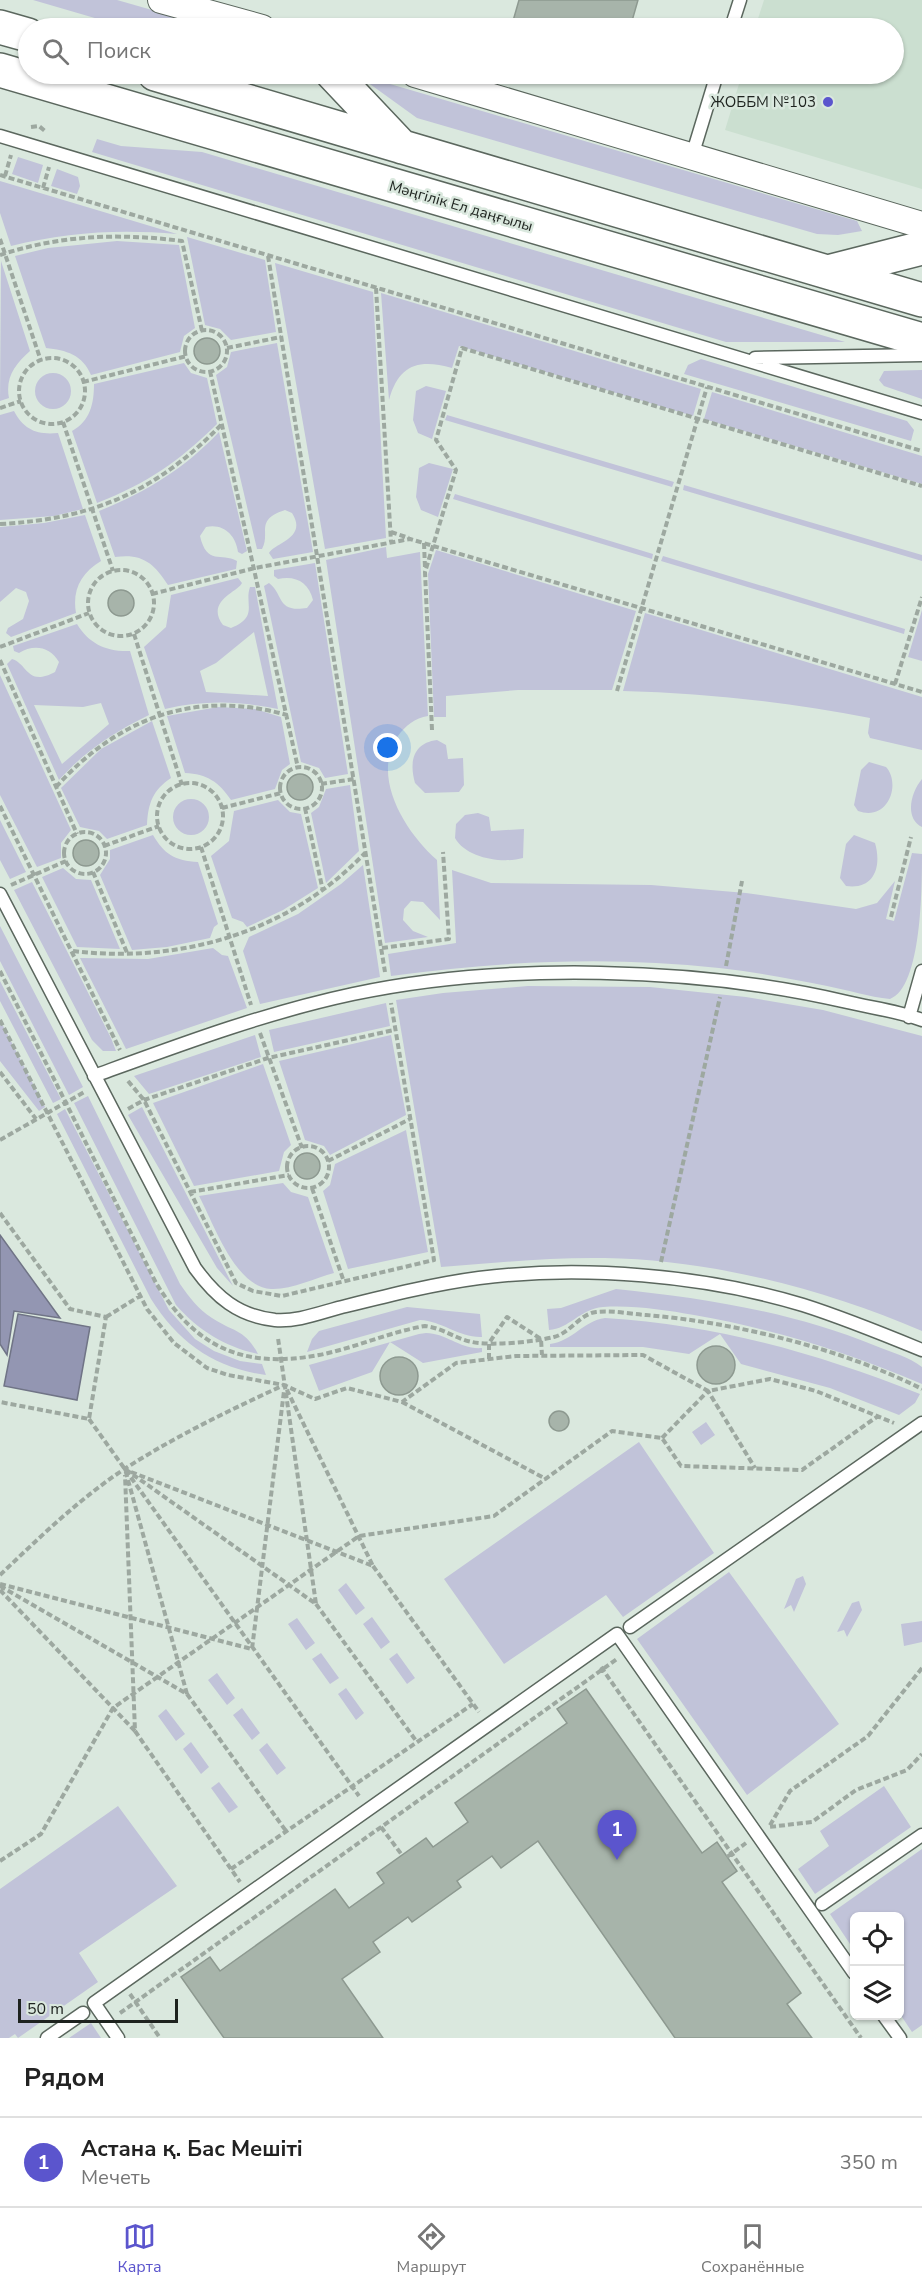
<!DOCTYPE html>
<html lang="ru">
<head>
<meta charset="utf-8">
<style>
	:root { --surface:#fff; --page:#f2f2f2; --text:#222; --muted:#767676; --line:#e0e0e0; --accent:#5b55cd }
	body { margin:0; font-family:"Nunito Sans",sans-serif; background:var(--page); color:var(--text) }
	.controls { position:absolute; right:18px; bottom:18px; display:grid; overflow:hidden; border-radius:9px; box-shadow:0 2px 4px #0004 }
	.controls button { width:54px; height:54px; display:grid; place-items:center; padding:0; border:0; border-bottom:2px solid var(--line); background:var(--surface); color:var(--text); font:30px sans-serif }
	.scale { position:absolute; left:18px; bottom:15px; width:160px; box-sizing:border-box; padding-left:6px; border:3px solid #1e231f; border-top:0; font-size:16px; line-height:21px; white-space:nowrap; color:#1e231f; -webkit-text-stroke:4px #dae8de; paint-order:stroke }
	.you { position:absolute; left:388px; top:748px; width:21px; height:21px; margin:-15px; border:4px solid #fff; border-radius:50%; background:#1a73e8; box-shadow:0 0 0 9px #1a73e833 }
	.badge { display:grid; place-items:center; width:39px; height:39px; border-radius:50%; background:var(--accent); color:#fff; font-size:20px; font-weight:700 }
	.pin { position:absolute; translate:-50% -50px; filter:drop-shadow(0 2px 3px #0008) }
	.pin::after { content:''; position:absolute; top:32px; width:21px; height:18px; background:inherit; clip-path:polygon(0 0,100% 0,50% 100%) }
	.list { margin:0; padding:0; list-style:none }
	h2 { display:flex; justify-content:space-between; align-items:center; height:78px; margin:0; padding:0 24px; font-size:26px }
	h2 small { font-size:20px; font-weight:400; color:var(--muted) }
	.list li { display:grid; grid-template-columns:39px 1fr auto; gap:18px; align-items:center; box-sizing:border-box; height:90px; padding:0 24px; border-top:2px solid var(--line) }
	.list b { display:block; font-size:22px; white-space:nowrap }
	.list p { margin:0; font-size:20px; white-space:nowrap; color:var(--muted) }
	.list em { font-size:20px; font-style:normal; color:var(--muted) }
	.icon { flex:none; width:33px; height:33px; fill:none; stroke:currentColor; stroke-width:2; stroke-linecap:round; stroke-linejoin:round }
	.map { position:relative; flex:none; width:922px; height:2038px; overflow:hidden }
	.search { position:absolute; background:var(--surface); box-shadow:0 2px 4px #0004; left:18px; right:18px; top:18px; height:66px; display:flex; align-items:center; gap:15px; box-sizing:border-box; padding:0 21px; border-radius:33px; color:var(--muted); font-size:22px }
	.sheet { height:168px; background:var(--surface) }
	nav { display:flex; justify-content:space-around; align-items:center; box-sizing:border-box; height:84px; border-top:2px solid var(--line); background:var(--surface); font-size:16px; color:var(--muted) }
	nav a { display:grid; justify-items:center; gap:3px }
	nav .on { color:var(--accent) }
	.map>svg:first-child { display:block }
	.built { fill:#cbdfd0 }
	.green { fill:#c1c3d9; fill-rule:evenodd }
	.water { fill:#9396b2; stroke:#707486; stroke-width:1.5 }
	.building { fill:#a7b4aa; stroke:#8d9990; stroke-width:1.5 }
	.lines { fill:none; stroke-linecap:round; stroke-linejoin:round }
	.service-casing { stroke:#5b675e; stroke-width:15 }
	.minor-casing { stroke:#5b675e; stroke-width:28 }
	.secondary-casing { stroke:#5b675e; stroke-width:36 }
	.path { stroke:#9da8a0; stroke-width:4; stroke-dasharray:6 3; stroke-linecap:butt }
	.service { stroke:#fff; stroke-width:12 }
	.minor { stroke:#fff; stroke-width:26 }
	.secondary { stroke:#fff; stroke-width:33 }
	.poi-dot { fill:#5b55cd; stroke:#dae8de; stroke-width:2 }
	.labels { text-anchor:middle; stroke-width:5; stroke-linejoin:round; paint-order:stroke }
	.poi-label { font-size:15px; fill:#1e231f; stroke:#dae8de; text-anchor:end }
	.street-label { font-size:15px; fill:#1e231f; stroke:#dae8de }
</style>
</head>
<body>
<div class="map">
<svg width="922" height="2038" viewBox="0 0 922 2038">
	<rect width="100%" height="100%" fill="#dae8de"/>
	<path class="built" d="M 764,0 L 922,0 L 922,189 L 725,130 L 742,74 L 894,74 L 894,28 L 755,28 Z"/>
	<path class="green" d="M 33,0 L 117,0 L 215,28 L 129,28 Z
		M 356,74 L 857,221 L 862,231 L 838,235 L 817,234 L 417,118 Z
		M 97,139 L 121,146 L 202,152 L 845,342 L 726,342 L 92,152 Z
		M 18,157 L 43,165 L 38,183 L 12,174 Z
		M 57,169 L 78,177 L 80,186 L 77,194 L 51,186 Z
		M 0,181 L 177,234 C 119,229 67,232 11,246 L 0,213 Z
		M 187,237 L 265,260 L 276,332 L 231,340 L 220,329 L 205,325 Z
		M 117,241 L 179,245 L 195,328 L 184,336 L 180,352 L 91,375 C 83,355 66,350 46,348 L 15,256 L 48,248 Z
		M 1,261 L 30,351 C 15,364 5,378 9,398 L 0,401 Z
		M 275,263 L 373,292 L 386,538 L 325,549 Z
		M 381,293 L 701,389 L 693,416 L 459,346 L 452,368 C 419,359 399,364 389,400 Z
		M 277,343 L 313,552 L 273,559 L 269,553 C 275,543 308,538 292,513 L 285,510 C 254,520 271,533 262,549 L 257,549 L 216,375 L 227,367 L 231,352 Z
		M 701,359 L 907,421 L 914,430 L 911,441 L 684,374 L 688,365 Z
		M 184,363 L 191,373 L 207,378 L 217,424 C 178,462 148,483 97,503 L 72,431 C 90,421 94,404 94,384 Z
		M 922,370 L 922,399 L 884,386 L 879,380 L 884,371 Z
		M35 391a18 18 0 1 1 36 0a18 18 0 1 1-36 0Z
		M 426,386 L 446,391 L 432,439 L 418,433 L 413,420 L 416,391 Z
		M 712,392 L 922,456 L 922,484 L 704,419 Z
		M 14,411 C 24,430 37,435 58,433 L 83,509 L 54,516 L 0,520 L 0,415 Z
		M 447,415 L 674,482 L 672,487 L 445,420 Z
		M 219,432 L 247,551 L 242,554 L 238,552 C 236,535 223,523 206,527 L 200,536 C 207,566 221,552 237,561 L 236,569 L 168,585 C 154,563 142,553 115,557 L 99,511 C 146,492 184,469 219,432 Z
		M 429,463 L 453,469 L 438,517 L 421,510 L 416,497 L 419,468 Z
		M 684,485 L 922,555 L 922,561 L 683,490 Z
		M 455,494 L 653,554 L 652,559 L 453,499 Z
		M 85,515 L 101,561 C 81,573 72,590 76,613 L 11,637 L 6,633 L 8,628 L 23,619 L 29,601 L 26,592 L 16,588 L 0,602 L 0,527 L 44,523 Z
		M 386,547 L 387,558 L 420,552 L 428,716 C 415,718 405,726 398,736 C 370,777 406,833 437,860 L 440,920 L 423,902 L 411,901 L 404,909 L 403,920 L 413,931 L 428,937 L 385,943 L 326,560 Z
		M 436,550 L 636,611 L 612,690 L 518,690 L 446,696 L 446,717 L 434,717 L 428,574 Z
		M 663,556 L 905,629 L 904,634 L 661,561 Z
		M 315,563 L 348,774 L 325,778 L 319,768 L 301,762 L 264,586 L 269,583 C 284,594 276,613 307,608 L 313,600 C 309,582 295,575 278,579 L 274,576 L 274,570 Z
		M 238,578 L 242,583 C 238,592 205,601 223,625 L 231,628 C 259,617 244,604 250,587 L 255,587 L 278,709 C 240,701 204,700 165,709 L 144,647 L 166,627 L 171,595 ZM 254,632 L 268,696 L 206,692 L 200,671 L 216,663 Z
		M 922,610 L 922,661 L 908,657 Z
		M 645,613 L 922,697 L 922,750 L 870,738 L 868,733 L 870,718 C 788,702 706,693 623,691 Z
		M 77,624 C 89,644 107,652 130,651 L 149,715 C 114,732 85,751 59,780 L 7,664 L 12,659 C 28,664 27,687 55,672 L 59,662 C 50,646 33,644 19,653 L 14,651 L 13,646 ZM 101,703 L 109,724 L 62,764 L 34,705 L 83,707 Z
		M 0,675 L 71,830 L 61,843 L 61,858 L 37,867 L 0,795 Z
		M 218,707 L 255,709 L 281,717 L 290,764 L 282,770 L 275,789 L 231,800 C 219,782 207,774 185,773 L 167,716 Z
		M 152,721 L 171,778 C 153,790 148,803 147,825 L 107,839 L 99,831 L 80,827 L 61,788 L 101,749 Z
		M 437,740 L 446,745 L 448,759 L 463,758 L 464,785 L 459,792 L 425,793 L 415,783 C 409,762 413,743 437,740 Z
		M 869,762 L 886,767 C 901,783 889,822 858,811 L 854,805 L 861,770 Z
		M 922,779 L 922,827 C 904,818 911,792 922,779 Z
		M 350,785 L 359,851 L 326,883 L 311,813 L 319,807 L 326,789 Z
		M173 817a18 18 0 1 1 36 0a18 18 0 1 1-36 0Z
		M 278,800 L 290,812 L 301,814 L 318,888 L 283,910 L 247,927 L 243,922 L 232,918 L 211,856 L 229,841 L 234,811 Z
		M 478,813 L 489,817 L 491,831 L 524,829 L 523,858 C 502,864 466,858 455,838 L 456,824 L 465,815 Z
		M 0,820 L 26,872 L 10,879 L 0,860 Z
		M 153,835 C 164,854 175,861 198,862 L 218,924 L 214,927 L 210,938 L 167,947 L 132,950 L 100,875 L 110,859 L 110,850 Z
		M 854,835 L 875,843 C 882,867 874,890 846,886 L 840,878 L 846,844 Z
		M 912,853 L 922,854 C 922,886 922,987 890,999 C 869,997 848,990 827,986 C 791,979 755,972 719,968 C 609,956 501,961 391,976 L 388,954 L 456,943 L 452,870 L 491,883 L 651,885 L 746,893 L 856,909 L 877,903 L 895,881 L 886,919 L 894,921 Z
		M 363,865 L 380,977 L 260,1004 L 243,951 L 249,937 L 298,914 L 341,884 Z
		M 63,868 L 76,879 L 91,880 L 120,949 L 77,947 L 42,877 Z
		M 32,882 L 111,1038 L 116,1051 L 103,1051 L 92,1040 L 14,890 Z
		M 0,926 L 83,1087 L 69,1095 L 0,961 Z
		M 213,948 L 222,955 L 228,956 L 247,1008 L 126,1049 L 80,958 L 148,959 Z
		M 0,981 L 61,1099 L 53,1103 L 0,1001 Z
		M 528,986 L 650,987 L 746,997 L 823,1010 L 922,1036 L 922,1331 C 823,1289 713,1260 605,1258 C 550,1257 495,1263 441,1267 L 396,1000 L 443,993 Z
		M 386,1003 L 390,1026 L 274,1052 L 269,1030 Z
		M 0,1020 L 45,1107 L 39,1111 L 0,1061 Z
		M 255,1035 L 261,1057 L 149,1094 L 134,1076 Z
		M 391,1035 L 406,1115 L 330,1155 L 324,1146 L 305,1140 L 279,1061 Z
		M 263,1064 L 291,1145 L 284,1152 L 279,1171 L 194,1186 L 153,1103 Z
		M 88,1096 L 180,1284 C 189,1297 198,1309 212,1318 C 233,1332 245,1329 258,1354 C 225,1347 198,1330 176,1305 L 74,1103 Z
		M 142,1107 L 233,1286 L 217,1268 L 128,1115 Z
		M 65,1109 L 169,1310 L 195,1339 L 214,1351 L 240,1361 L 262,1364 L 266,1375 C 214,1368 179,1343 151,1299 L 57,1114 Z
		M 406,1130 L 428,1252 L 348,1269 L 323,1191 L 330,1185 L 335,1164 Z
		M 283,1183 L 291,1192 L 308,1197 L 334,1273 C 315,1278 291,1290 271,1289 C 235,1287 214,1224 199,1196 Z
		M 616,1289 C 704,1298 793,1312 876,1346 C 891,1352 909,1357 922,1367 L 922,1384 C 848,1352 774,1329 694,1315 C 665,1310 633,1305 603,1307 C 580,1309 569,1329 549,1330 L 547,1309 L 561,1308 Z
		M 407,1307 L 480,1314 L 482,1337 C 460,1338 442,1321 420,1320 L 307,1352 L 312,1339 L 319,1331 Z
		M 605,1318 C 718,1325 816,1353 920,1394 L 915,1403 L 899,1415 L 830,1388 L 741,1364 L 720,1334 L 689,1354 L 643,1347 L 550,1347 L 550,1344 C 573,1341 583,1321 605,1318 Z
		M 426,1333 C 446,1333 461,1350 482,1348 L 482,1352 L 423,1363 L 390,1342 L 372,1372 L 319,1391 L 309,1365 L 419,1334 Z
		M 706,1422 L 715,1435 L 701,1445 L 692,1432 Z
		M 639,1442 L 714,1553 L 623,1617 L 606,1595 L 504,1664 L 444,1579 Z
		M 729,1572 L 839,1724 L 747,1795 L 637,1639 Z
		M 803,1576 L 806,1584 L 794,1612 L 791,1605 L 784,1609 L 796,1579 Z
		M 346,1583 L 365,1608 L 356,1615 L 338,1590 Z
		M 859,1601 L 862,1610 L 847,1637 L 844,1630 L 837,1632 L 852,1603 Z
		M 372,1617 L 390,1642 L 381,1649 L 363,1624 Z
		M 297,1618 L 315,1643 L 306,1650 L 288,1624 Z
		M 922,1621 L 922,1642 L 904,1646 L 901,1624 Z
		M 321,1653 L 339,1678 L 330,1684 L 312,1659 Z
		M 397,1653 L 415,1678 L 407,1684 L 389,1659 Z
		M 217,1673 L 235,1698 L 227,1705 L 208,1680 Z
		M 346,1688 L 364,1713 L 356,1720 L 338,1694 Z
		M 242,1708 L 260,1733 L 252,1740 L 233,1715 Z
		M 166,1709 L 185,1734 L 176,1741 L 158,1716 Z
		M 191,1742 L 209,1767 L 201,1774 L 183,1749 Z
		M 267,1743 L 286,1768 L 277,1775 L 259,1750 Z
		M 219,1782 L 238,1807 L 229,1813 L 211,1788 Z
		M 884,1786 L 911,1827 L 815,1894 L 798,1869 L 829,1846 L 820,1831 Z
		M 118,1806 L 177,1886 L 79,1953 L 98,1982 L 18,2038 L 15,2034 L 9,2038 L 0,2038 L 0,1889 Z
		M 922,1849 L 922,2025 L 912,2032 L 900,2014 L 900,1916 L 854,1916 L 854,1950 L 830,1914 Z
		M 91,2023 L 101,2038 L 69,2038 Z"/>
	<path class="water" d="M 0,1235 L 60,1318 L 14,1311 L 7,1355 L 0,1344 Z
		M 18,1314 L 90,1327 L 77,1400 L 4,1386 Z"/>
	<path class="building" d="M 519,0 L 638,0 L 630,28 L 511,28 Z
		M194 351a13 13 0 1 1 26 0a13 13 0 1 1-26 0Z
		M108 603a13 13 0 1 1 26 0a13 13 0 1 1-26 0Z
		M287 787a13 13 0 1 1 26 0a13 13 0 1 1-26 0Z
		M73 853a13 13 0 1 1 26 0a13 13 0 1 1-26 0Z
		M294 1166a13 13 0 1 1 26 0a13 13 0 1 1-26 0Z
		M697 1365a19 19 0 1 1 38 0a19 19 0 1 1-38 0Z
		M380 1376a19 19 0 1 1 38 0a19 19 0 1 1-38 0Z
		M549 1421a10 10 0 1 1 20 0a10 10 0 1 1-20 0Z
		M 586,1689 L 702,1853 L 717,1842 L 737,1871 L 722,1882 L 801,1993 L 787,2004 L 812,2038 L 675,2038 L 538,1841 L 501,1868 L 492,1856 L 457,1881 L 461,1887 L 412,1922 L 408,1917 L 373,1942 L 380,1952 L 342,1979 L 383,2038 L 224,2038 L 181,1977 L 210,1957 L 220,1971 L 335,1889 L 349,1908 L 384,1883 L 377,1873 L 426,1838 L 433,1847 L 468,1822 L 455,1803 L 567,1723 L 557,1709 Z"/>
	<g class="lines">
		<defs>
			<path id="service" d="M 731,28 L 740,0
				M 0,136 L 922,413
				M 692,156 L 717,74
				M 755,358 L 922,355
				M 0,894 L 195,1268 C 216,1297 238,1316 275,1320 C 299,1322 324,1311 346,1306 C 390,1295 434,1284 479,1278 C 582,1265 704,1275 803,1305 C 844,1318 883,1334 922,1350
				M 909,1017 L 922,971
				M 94,1076 C 179,1045 264,1013 353,994 C 503,962 698,967 847,1002 C 872,1008 899,1011 922,1020
				M 630,1627 L 922,1423
				M 822,1904 L 922,1835
				M 884,2016 L 900,2038
				M 47,2038 L 83,2013
				M 118,2038 L 94,2003 L 617,1634 L 854,1973"/>
			<path id="minor" d="M 161,0 L 262,28
				M 415,74 L 922,225"/>
			<path id="secondary" d="M 0,27 L 28,35
				M 0,70 L 922,340
				M 155,74 L 922,300
				M 333,74 L 402,147
				M 828,272 L 922,248"/>
		</defs>
		<use href="#service" class="service-casing"/>
		<use href="#minor" class="minor-casing"/>
		<use href="#secondary" class="secondary-casing"/>
		<path class="path" d="M 31,127 L 39,126 L 45,131
			M 0,175 L 922,451
			M 5,176 L 11,155
			M 43,188 L 49,167
			M 0,239 L 41,361
			M 0,255 C 60,235 120,233 182,241 L 202,331
			M 268,256 L 385,972
			M 376,288 L 391,542
			M185 351a21 21 0 1 1 42 0a21 21 0 1 1-42 0Z
			M 227,348 L 281,337
			M19 391a33 33 0 1 1 66 0a33 33 0 1 1-66 0Z
			M 210,371 L 298,768
			M 83,382 L 187,356
			M 0,408 L 21,401
			M 63,422 L 113,571
			M 0,524 C 94,519 157,491 222,424
			M 391,532 L 409,538
			M 424,543 L 425,568
			M88 603a33 33 0 1 1 66 0a33 33 0 1 1-66 0Z
			M 152,594 L 255,568 L 410,539 L 922,692
			M 134,634 L 182,785
			M 0,647 L 89,613
			M 0,660 L 77,834
			M 895,684 L 922,597
			M 617,691 L 707,387
			M 432,730 L 425,572 L 456,470 L 436,440 L 462,348 L 922,486
			M280 788a21 21 0 1 1 42 0a21 21 0 1 1-42 0Z
			M157 816a33 33 0 1 1 66 0a33 33 0 1 1-66 0Z
			M 321,784 L 354,779
			M 56,787 C 118,718 195,689 287,715
			M 0,806 L 120,1050
			M 222,808 L 281,793
			M 305,808 L 323,891
			M64 853a21 21 0 1 1 42 0a21 21 0 1 1-42 0Z
			M 104,846 L 159,826
			M 201,847 L 251,1005
			M 93,872 L 128,955
			M 11,885 L 66,861
			M 891,917 L 911,837
			M 382,948 L 449,939 L 443,852
			M 73,951 C 181,964 289,932 365,853
			M 726,966 L 742,881
			M 0,971 L 156,1283 C 196,1348 243,1369 319,1355 C 355,1348 389,1332 425,1326 C 443,1328 456,1339 472,1342 C 492,1346 534,1342 554,1337 C 570,1333 580,1314 596,1312 C 612,1310 630,1314 646,1315 C 734,1322 843,1349 922,1389
			M 0,1020 L 147,1309 L 174,1343 L 207,1368 L 228,1375 L 284,1385 L 315,1399 L 347,1388 L 402,1402 L 456,1363 L 516,1356 L 643,1355 L 708,1391 L 770,1379 L 816,1391 L 894,1423
			M 260,1033 L 302,1148
			M 0,1072 L 36,1119
			M 128,1081 L 144,1100 L 236,1283 L 253,1291 L 282,1296 L 434,1260 L 391,1003
			M 128,1109 L 144,1100 L 268,1058 L 394,1030
			M 0,1140 L 86,1091
			M287 1167a21 21 0 1 1 42 0a21 21 0 1 1-42 0Z
			M 328,1161 L 410,1119
			M 312,1188 L 343,1279
			M 190,1192 L 289,1175
			M 0,1213 L 70,1309 L 106,1317 L 89,1419 L 0,1402
			M 661,1262 L 720,997
			M 106,1317 L 140,1296
			M 489,1359 L 489,1343 L 507,1317 L 541,1339 L 542,1355
			M 402,1402 L 546,1479
			M 89,1419 L 359,1796
			M 662,1438 L 708,1391 L 755,1468
			M 131,1472 L 373,1566 L 286,1388
			M 373,1566 L 479,1712
			M 0,1575 C 40,1537 80,1498 126,1468 C 176,1436 230,1410 284,1385
			M 0,1584 L 252,1649 L 284,1391
			M 0,1586 L 187,1694 L 125,1469 L 316,1604 L 278,1338
			M 0,1590 L 135,1731 L 125,1475
			M 316,1604 L 417,1742
			M 601,1667 L 861,2038
			M 922,1668 L 868,1736 L 790,1791 L 769,1827 L 812,1822 L 856,1790 L 907,1770 L 922,1754
			M 187,1694 L 286,1831
			M 135,1731 L 240,1882
			M 381,1827 L 402,1855
			M 727,1857 L 746,1843
			M 0,1861 L 41,1834 L 113,1708 L 359,1536 L 494,1516 L 612,1431 L 662,1438 L 681,1466 L 802,1470 L 878,1416
			M 231,1869 L 473,1704
			M 130,1994 L 160,2038
			M 120,2013 L 617,1659"/>
		<use href="#service" class="service"/>
		<use href="#minor" class="minor"/>
		<use href="#secondary" class="secondary"/>
	</g>
	<circle class="poi-dot" cx="828" cy="102" r="6"/>
	<g class="labels">
		<g class="poi-label">
			<text x="816" y="107">ЖОББМ №103</text>
		</g>
		<g class="street-label">
			<text transform="translate(461 206) rotate(16)" y="5">Мәңгілік Ел даңғылы</text>
		</g>
	</g>
</svg>
<div class="controls">
<button><svg class="icon" aria-label="locate" viewBox="0 0 24 24"><circle cx="12" cy="12" r="6"/><path d="M12 2v4M12 18v4M2 12h4M18 12h4"/></svg></button>
<button><svg class="icon" aria-label="layers" viewBox="0 0 24 24"><path d="M12 4l9 5-9 5-9-5zM3 14l9 5 9-5"/></svg></button>
</div>
<div class="scale">50 m</div>
<div class="you"></div>
<div class="pin badge" style="left:617px;top:1860px">1</div>
<div class="search"><svg class="icon" aria-label="search" viewBox="0 0 24 24"><circle cx="10" cy="10" r="6"/><path d="M15 15l6 6"/></svg>Поиск</div>
</div>
<section class="sheet">
<h2>Рядом<small></small></h2>
<ul class="list">
<li><span class="badge">1</span><div><b>Астана қ. Бас Мешіті</b><p>Мечеть</p></div><em>350 m</em></li>
</ul>
</section>
<nav>
<a class="on"><svg class="icon" aria-label="map" viewBox="0 0 24 24"><path d="M3 6l6-2 6 2 6-2v14l-6 2-6-2-6 2zM9 4v14M15 6v14"/></svg>Карта</a>
<a><svg class="icon" aria-label="directions" viewBox="0 0 24 24"><path d="M12 3l9 9-9 9-9-9zM9 14v-3h6M13 9l2 2-2 2"/></svg>Маршрут</a>
<a><svg class="icon" aria-label="saved" viewBox="0 0 24 24"><path d="M7 4h10v16l-5-4-5 4z"/></svg>Сохранённые</a>
</nav>
</body>
</html>
